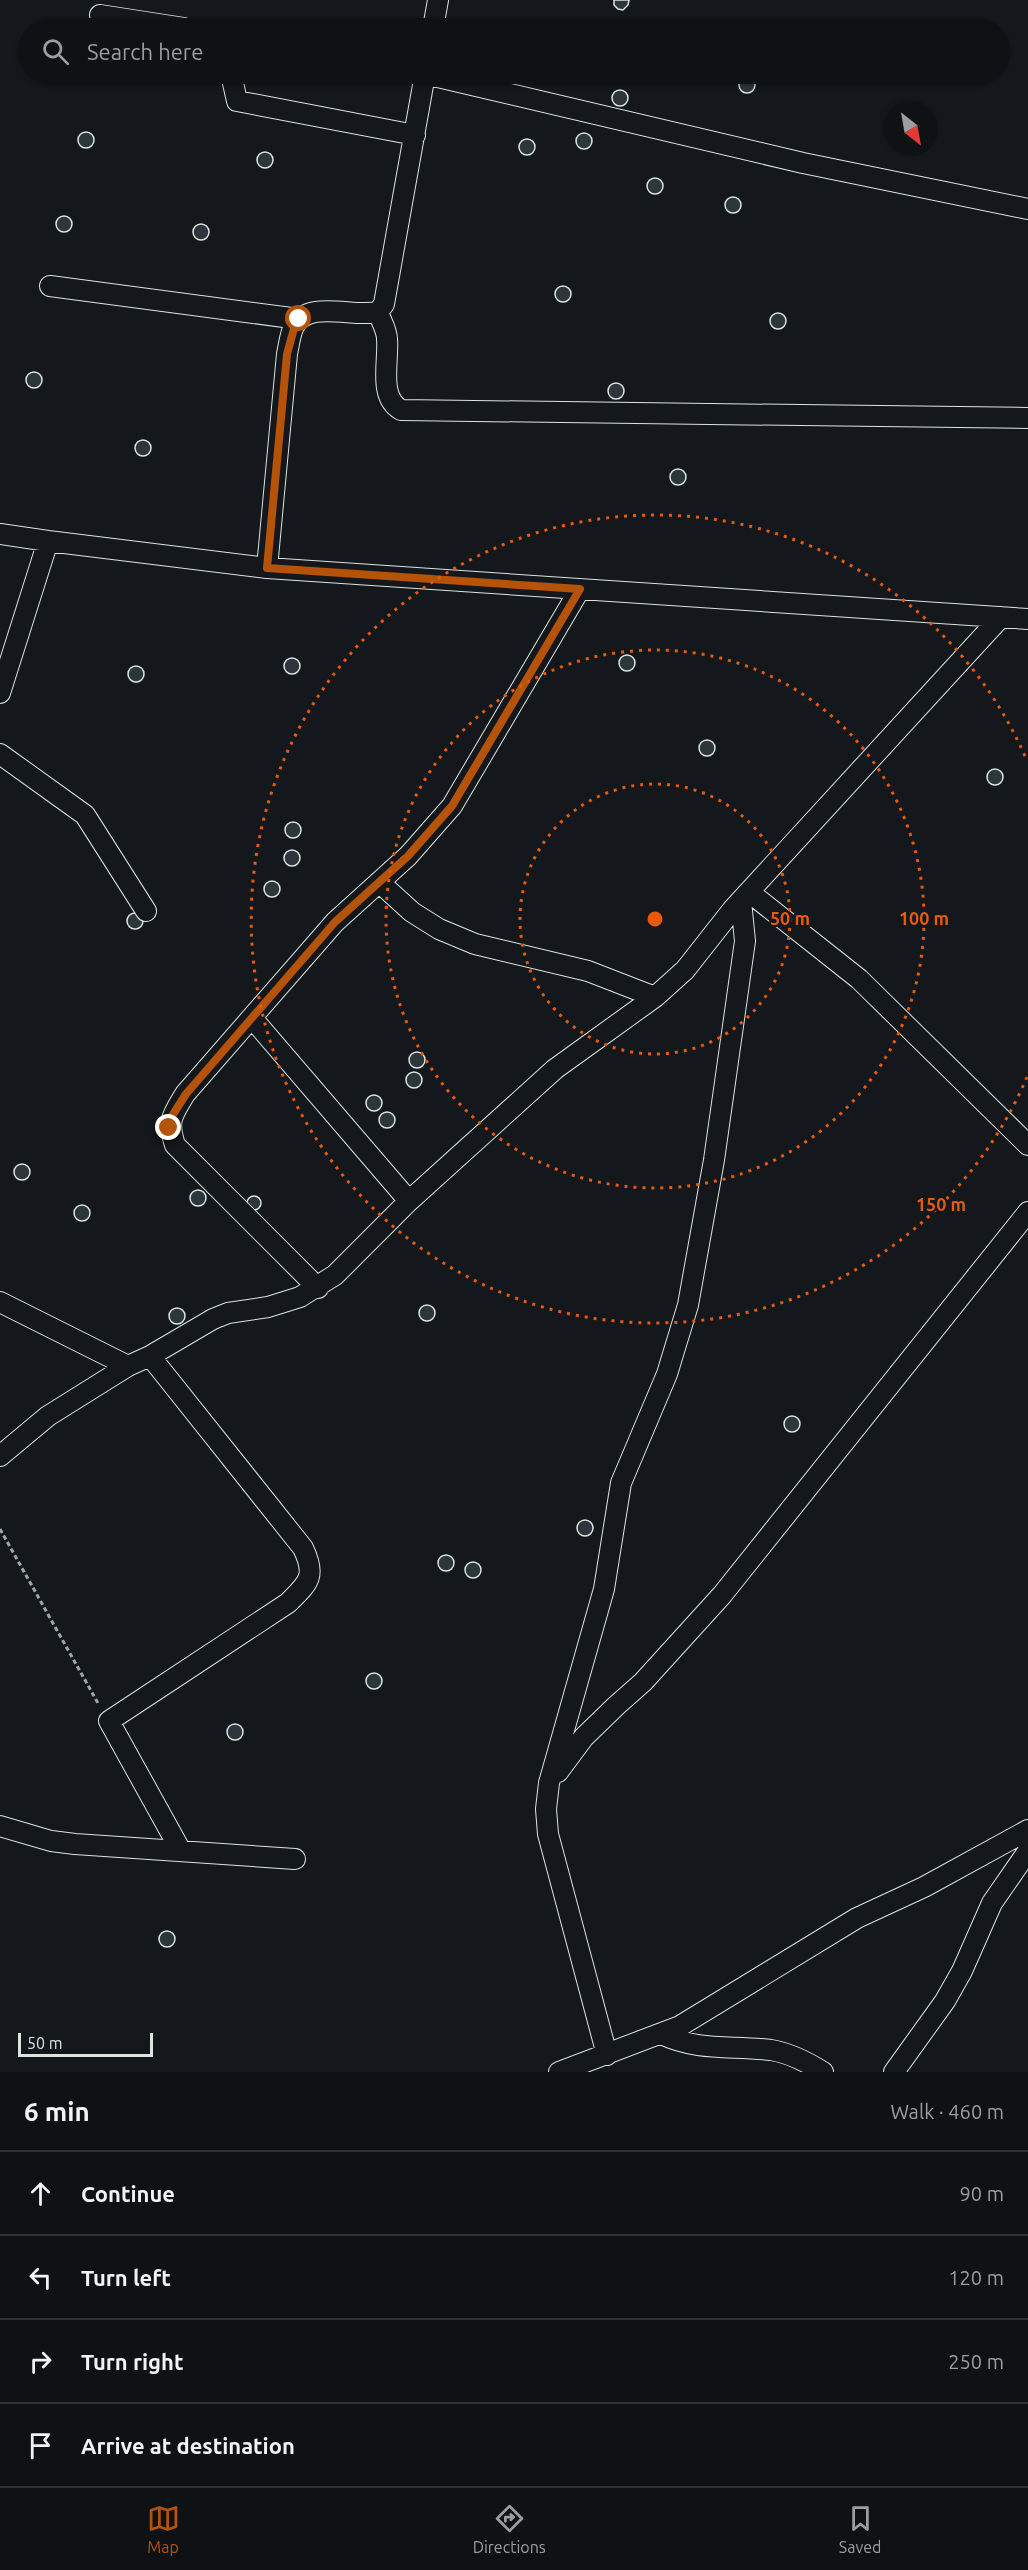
<!DOCTYPE html>
<html lang="en">
<head>
<meta charset="utf-8">
<style>
	:root { --surface:#0f1215; --page:#181b1e; --text:#f1f3f6; --muted:#9b9ea0; --line:#2f3234; --accent:#b45309 }
	body { margin:0; font-family:Ubuntu,sans-serif; background:var(--page); color:var(--text) }
	.compass { position:absolute; left:884px; top:102px; width:54px; height:54px; border-radius:50%; background:var(--surface); box-shadow:0 2px 4px #0004; rotate:149deg }
	.scale { position:absolute; left:18px; bottom:15px; width:135px; box-sizing:border-box; padding-left:6px; border:3px solid #d8e6dc; border-top:0; font-size:16px; line-height:21px; white-space:nowrap; color:#d8e6dc; -webkit-text-stroke:4px #14181c; paint-order:stroke }
	.stop { position:absolute; width:18px; height:18px; margin:-14px; border:4px solid #b45309; border-radius:50%; background:#fff }
	.stop.end { background:#b45309; border-color:#fff; box-shadow:0 2px 6px #0008 }
	.list { margin:0; padding:0; list-style:none }
	h2 { display:flex; justify-content:space-between; align-items:center; height:78px; margin:0; padding:0 24px; font-size:26px }
	h2 small { font-size:20px; font-weight:400; color:var(--muted) }
	.list li { display:grid; grid-template-columns:39px 1fr auto; gap:18px; align-items:center; box-sizing:border-box; height:84px; padding:0 24px; border-top:2px solid var(--line) }
	.list b { display:block; font-size:22px; white-space:nowrap }
	.list em { font-size:20px; font-style:normal; color:var(--muted) }
	.icon { flex:none; width:33px; height:33px; fill:none; stroke:currentColor; stroke-width:2; stroke-linecap:round; stroke-linejoin:round }
	.map { position:relative; flex:none; width:1028px; height:2072px; overflow:hidden }
	.search { position:absolute; background:var(--surface); box-shadow:0 2px 4px #0004; left:18px; right:18px; top:18px; height:66px; display:flex; align-items:center; gap:15px; box-sizing:border-box; padding:0 21px; border-radius:33px; color:var(--muted); font-size:22px }
	.sheet { height:414px; background:var(--surface) }
	nav { display:flex; justify-content:space-around; align-items:center; box-sizing:border-box; height:84px; border-top:2px solid var(--line); background:var(--surface); font-size:16px; color:var(--muted) }
	nav a { display:grid; justify-items:center; gap:3px }
	nav .on { color:var(--accent) }
	.map>svg:first-child { display:block }
	.building { fill:#2c363c; stroke:#d8e6dc; stroke-width:1.5 }
	.lines { fill:none; stroke-linecap:round; stroke-linejoin:round }
	.minor-casing { stroke:#d8e6dc; stroke-width:22 }
	.path { stroke:#9da8a2; stroke-width:3; stroke-dasharray:4.5 3; stroke-linecap:butt }
	.minor { stroke:#14181c; stroke-width:20 }
	.route { stroke:#b45309; stroke-width:8 }
	.ring { fill:none; stroke:#e8590c; stroke-width:3; stroke-dasharray:3 6 }
	.centre { fill:#e8590c; stroke:#14181c; stroke-width:3 }
	.ring-label { font-size:18px; text-anchor:middle; font-weight:bold; fill:#e8590c; stroke:#14181c; stroke-width:4.5; stroke-linejoin:round; paint-order:stroke }
</style>
</head>
<body>
<div class="map">
<svg width="1028" height="2072" viewBox="0 0 1028 2072">
	<rect width="100%" height="100%" fill="#14181c"/>
	<path class="building" d="M 614,0 L 629,0 L 628,5 L 623,10 L 618,9 L 614,5 Z
		M739 85a8 8 0 1 1 16 0a8 8 0 1 1-16 0Z
		M612 98a8 8 0 1 1 16 0a8 8 0 1 1-16 0Z
		M78 140a8 8 0 1 1 16 0a8 8 0 1 1-16 0Z
		M576 141a8 8 0 1 1 16 0a8 8 0 1 1-16 0Z
		M519 147a8 8 0 1 1 16 0a8 8 0 1 1-16 0Z
		M257 160a8 8 0 1 1 16 0a8 8 0 1 1-16 0Z
		M647 186a8 8 0 1 1 16 0a8 8 0 1 1-16 0Z
		M725 205a8 8 0 1 1 16 0a8 8 0 1 1-16 0Z
		M56 224a8 8 0 1 1 16 0a8 8 0 1 1-16 0Z
		M193 232a8 8 0 1 1 16 0a8 8 0 1 1-16 0Z
		M555 294a8 8 0 1 1 16 0a8 8 0 1 1-16 0Z
		M770 321a8 8 0 1 1 16 0a8 8 0 1 1-16 0Z
		M26 380a8 8 0 1 1 16 0a8 8 0 1 1-16 0Z
		M608 391a8 8 0 1 1 16 0a8 8 0 1 1-16 0Z
		M135 448a8 8 0 1 1 16 0a8 8 0 1 1-16 0Z
		M670 477a8 8 0 1 1 16 0a8 8 0 1 1-16 0Z
		M619 663a8 8 0 1 1 16 0a8 8 0 1 1-16 0Z
		M284 666a8 8 0 1 1 16 0a8 8 0 1 1-16 0Z
		M128 674a8 8 0 1 1 16 0a8 8 0 1 1-16 0Z
		M699 748a8 8 0 1 1 16 0a8 8 0 1 1-16 0Z
		M987 777a8 8 0 1 1 16 0a8 8 0 1 1-16 0Z
		M285 830a8 8 0 1 1 16 0a8 8 0 1 1-16 0Z
		M284 858a8 8 0 1 1 16 0a8 8 0 1 1-16 0Z
		M264 889a8 8 0 1 1 16 0a8 8 0 1 1-16 0Z
		M127 921a8 8 0 1 1 16 0a8 8 0 1 1-16 0Z
		M409 1060a8 8 0 1 1 16 0a8 8 0 1 1-16 0Z
		M406 1080a8 8 0 1 1 16 0a8 8 0 1 1-16 0Z
		M366 1103a8 8 0 1 1 16 0a8 8 0 1 1-16 0Z
		M379 1120a8 8 0 1 1 16 0a8 8 0 1 1-16 0Z
		M14 1172a8 8 0 1 1 16 0a8 8 0 1 1-16 0Z
		M190 1198a8 8 0 1 1 16 0a8 8 0 1 1-16 0Z
		M247 1203a7 7 0 1 1 14 0a7 7 0 1 1-14 0Z
		M74 1213a8 8 0 1 1 16 0a8 8 0 1 1-16 0Z
		M419 1313a8 8 0 1 1 16 0a8 8 0 1 1-16 0Z
		M169 1316a8 8 0 1 1 16 0a8 8 0 1 1-16 0Z
		M784 1424a8 8 0 1 1 16 0a8 8 0 1 1-16 0Z
		M577 1528a8 8 0 1 1 16 0a8 8 0 1 1-16 0Z
		M438 1563a8 8 0 1 1 16 0a8 8 0 1 1-16 0Z
		M465 1570a8 8 0 1 1 16 0a8 8 0 1 1-16 0Z
		M366 1681a8 8 0 1 1 16 0a8 8 0 1 1-16 0Z
		M227 1732a8 8 0 1 1 16 0a8 8 0 1 1-16 0Z
		M159 1939a8 8 0 1 1 16 0a8 8 0 1 1-16 0Z"/>
	<g class="lines">
		<defs>
			<path id="minor" d="M 100,15 L 184,28
				M 433,28 L 438,0
				M 231,74 L 237,101 L 415,135
				M 425,74 L 803,163 L 1028,209
				M 50,286 L 299,319
				M 378,312 C 381,321 387,330 387,339 C 389,362 378,397 401,410 L 1028,418
				M 0,534 L 48,541
				M 267,568 L 287,354 C 289,345 290,334 294,326 C 308,299 354,318 378,312 L 384,304 L 425,74
				M 0,693 L 48,541 L 267,568 L 1028,619
				M 0,754 L 85,815 L 146,911
				M 379,882 L 412,912 L 439,929 L 475,944 L 588,971 L 655,997
				M 749,892 L 859,979 L 1028,1145
				M 252,1018 L 409,1201
				M 318,1288 L 175,1145 C 167,1120 172,1116 185,1094 L 335,922 L 408,856 L 452,806 L 580,589
				M 0,1302 L 128,1366
				M 150,1356 L 303,1548 C 317,1577 308,1583 288,1603 L 109,1721 L 181,1851
				M 0,1456 L 48,1416 L 128,1366 L 150,1356 L 213,1319 L 228,1313 L 268,1307 L 300,1297 L 335,1275 L 409,1201 L 555,1069 L 655,997 L 685,970 L 733,909 L 1001,617
				M 558,1772 L 584,1737 L 617,1705 L 643,1682 L 722,1595 L 1028,1212
				M 0,1826 L 51,1841 L 75,1844 L 295,1859
				M 661,2034 C 700,2052 730,2045 771,2050 C 790,2053 807,2062 823,2072
				M 607,2055 L 548,1834 L 546,1809 L 549,1783 L 604,1589 L 621,1483 L 667,1374 L 688,1305 L 714,1160 L 745,941 L 741,901
				M 559,2072 L 680,2026 L 857,1918 L 924,1887 L 1028,1830
				M 894,2072 L 945,2001 L 962,1971 L 992,1903 L 1028,1851"/>
		</defs>
		<use href="#minor" class="minor-casing"/>
		<path class="path" d="M 0,1529 L 99,1705"/>
		<use href="#minor" class="minor"/>
	</g>
	<g class="lines">
		<path class="route" d="M 169,1128 L 172,1116 L 186,1094 L 335,922 L 408,856 L 452,806 L 580,589 L 267,568 L 287,354 L 295,325 L 299,319"/>
	</g>
	<g class="ring">
		<circle cx="655" cy="919" r="135"/>
		<circle cx="655" cy="919" r="269"/>
		<path d="M1027 1077A404 404 0 1 1 1027 761"/>
	</g>
	<circle cx="655" cy="919" r="9" class="centre"/>
	<g class="ring-label">
		<text x="790" y="925">50 m</text>
		<text x="924" y="925">100 m</text>
		<text x="941" y="1211">150 m</text>
	</g>
</svg>
<svg class="compass" viewBox="-18 -18 36 36"><path d="M0-13l5 13h-10z" fill="#e53935"/><path d="M0 13l5-13h-10z" fill="#9b9ea0"/></svg>
<div class="scale">50 m</div>
<div class="stop" style="left:299px;top:319px"></div>
<div class="stop end" style="left:169px;top:1128px"></div>
<div class="search"><svg class="icon" aria-label="search" viewBox="0 0 24 24"><circle cx="10" cy="10" r="6"/><path d="M15 15l6 6"/></svg>Search here</div>
</div>
<section class="sheet">
<h2>6 min<small>Walk · 460 m</small></h2>
<ul class="list">
<li><svg class="icon" aria-label="ahead" viewBox="0 0 24 24"><path d="M12 20V5M6 11l6-6 6 6"/></svg><div><b>Continue</b></div><em>90 m</em></li>
<li><svg class="icon" aria-label="left" viewBox="0 0 24 24"><path d="M17 20v-9H6M10 6l-5 5 5 5"/></svg><div><b>Turn left</b></div><em>120 m</em></li>
<li><svg class="icon" aria-label="right" viewBox="0 0 24 24"><path d="M7 20v-9h11M14 6l5 5-5 5"/></svg><div><b>Turn right</b></div><em>250 m</em></li>
<li><svg class="icon" aria-label="arrive" viewBox="0 0 24 24"><path d="M6 21V4h12l-3 4 3 4H6"/></svg><div><b>Arrive at destination</b></div></li>
</ul>
</section>
<nav>
<a class="on"><svg class="icon" aria-label="map" viewBox="0 0 24 24"><path d="M3 6l6-2 6 2 6-2v14l-6 2-6-2-6 2zM9 4v14M15 6v14"/></svg>Map</a>
<a><svg class="icon" aria-label="directions" viewBox="0 0 24 24"><path d="M12 3l9 9-9 9-9-9zM9 14v-3h6M13 9l2 2-2 2"/></svg>Directions</a>
<a><svg class="icon" aria-label="saved" viewBox="0 0 24 24"><path d="M7 4h10v16l-5-4-5 4z"/></svg>Saved</a>
</nav>
</body>
</html>
